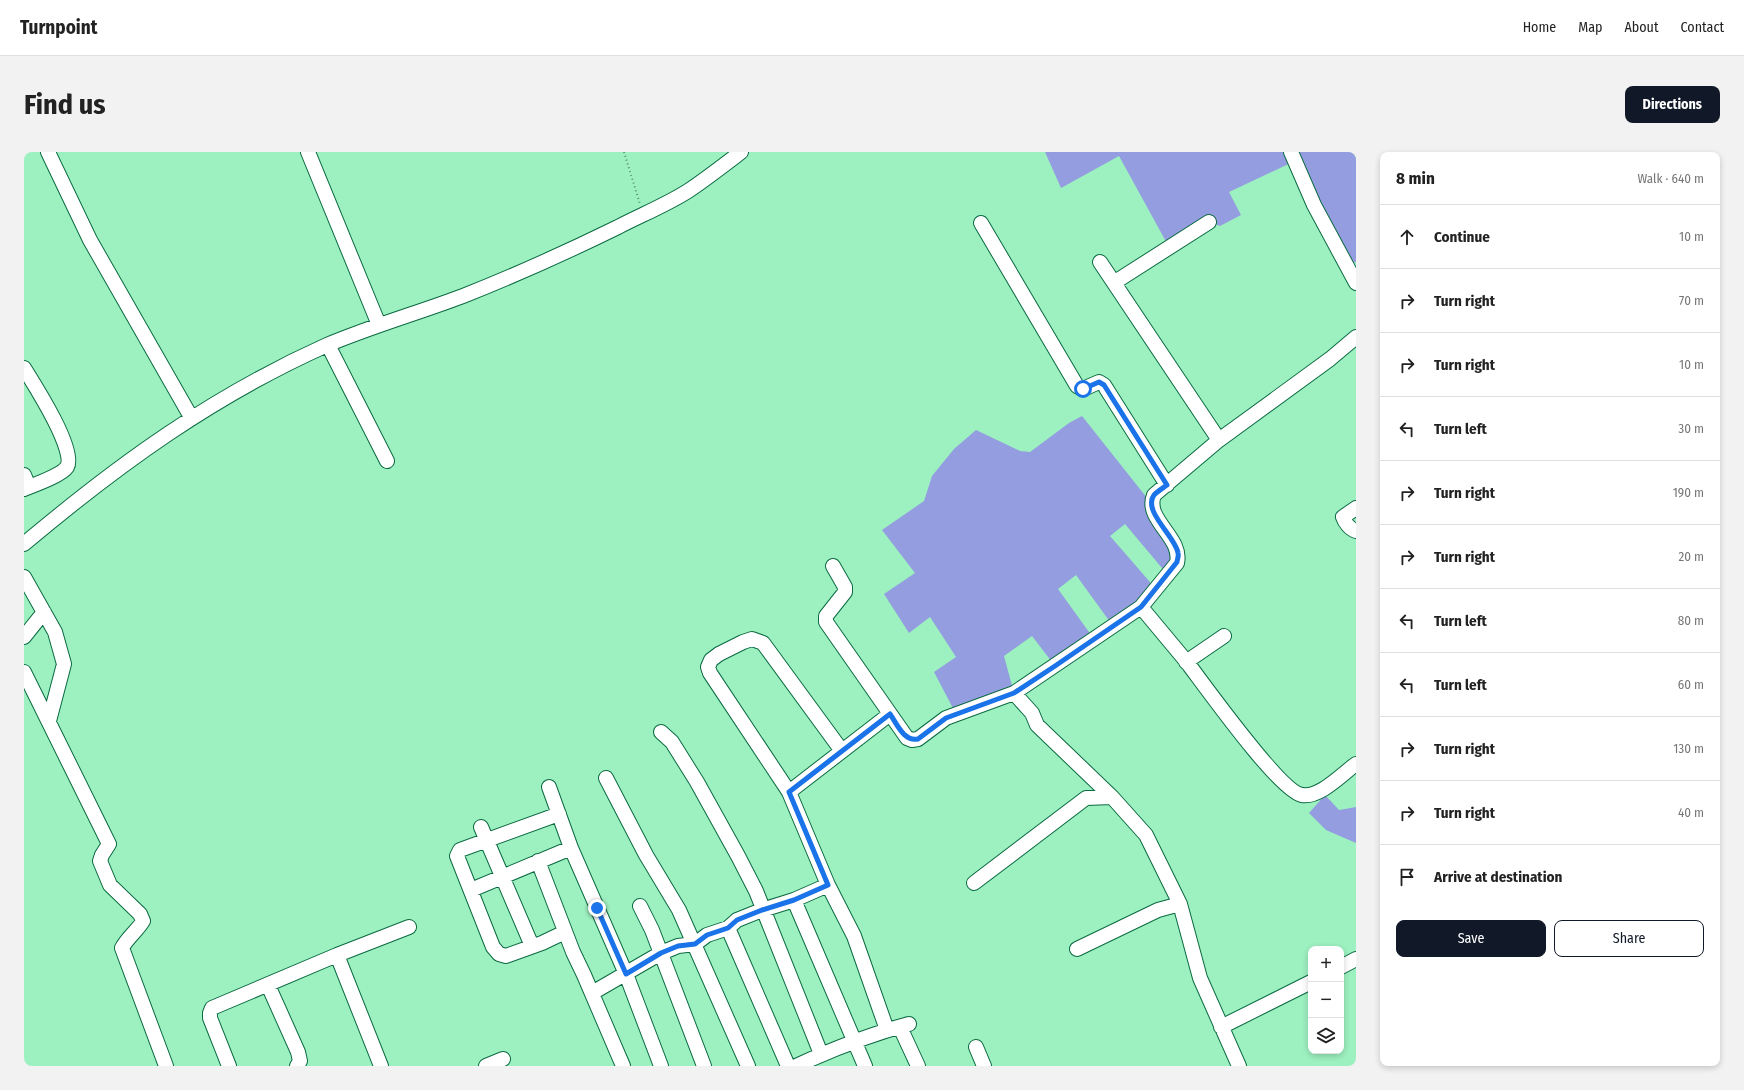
<!DOCTYPE html>
<html lang="en">
<head>
<meta charset="utf-8">
<style>
	:root { --surface:#fff; --page:#f2f2f2; --text:#222; --muted:#767676; --line:#e0e0e0; --accent:#111827 }
	body { margin:0; font-family:"Fira Sans Condensed",sans-serif; background:var(--page); color:var(--text) }
	.controls { position:absolute; right:12px; bottom:12px; display:grid; overflow:hidden; border-radius:8px; box-shadow:0 2px 6px #0003 }
	.controls button { width:36px; height:36px; display:grid; place-items:center; padding:0; border:0; border-bottom:1px solid var(--line); background:var(--surface); color:var(--text); font:20px sans-serif }
	.stop { position:absolute; width:12px; height:12px; margin:-9px; border:3px solid #1a73e8; border-radius:50%; background:#fff }
	.stop.end { background:#1a73e8; border-color:#fff; box-shadow:0 1px 4px #0008 }
	.list { margin:0; padding:0; list-style:none }
	h2 { display:flex; justify-content:space-between; align-items:center; height:52px; margin:0; padding:0 16px; font-size:17px }
	h2 small { font-size:13px; font-weight:400; color:var(--muted) }
	.list li { display:grid; grid-template-columns:26px 1fr auto; gap:12px; align-items:center; box-sizing:border-box; height:64px; padding:0 16px; border-top:1px solid var(--line) }
	.list b { display:block; font-size:15px; white-space:nowrap }
	.list em { font-size:13px; font-style:normal; color:var(--muted) }
	.actions { display:flex; gap:8px; padding:12px 16px }
	.actions a { flex:1; padding:9px 0; border:1px solid var(--accent); border-radius:8px; text-align:center; font-size:14px; color:var(--accent) }
	.actions .main { background:var(--accent); color:#fff }
	.icon { flex:none; width:22px; height:22px; fill:none; stroke:currentColor; stroke-width:2; stroke-linecap:round; stroke-linejoin:round }
	.map { position:relative; flex:none; width:1332px; height:914px; overflow:hidden; border-radius:8px }
	header { display:flex; align-items:center; gap:24px; box-sizing:border-box; height:56px; padding:0 20px; background:var(--surface); border-bottom:1px solid var(--line) }
	header strong { font-size:19px }
	nav { display:flex; gap:22px; margin-inline-start:auto; font-size:14px }
	.intro { display:flex; align-items:center; justify-content:space-between; box-sizing:border-box; height:96px; padding:0 24px }
	h1 { margin:0; font-size:28px }
	.button { padding:10px 18px; border-radius:8px; background:var(--accent); color:#fff; font-size:14px; font-weight:700 }
	main { display:flex; gap:24px; padding:0 24px }
	aside { flex:1; background:var(--surface); border-radius:8px; box-shadow:0 2px 6px #0003 }
	.map>svg:first-child { display:block }
	.forest { fill:#949ddf }
	.lines { fill:none; stroke-linecap:round; stroke-linejoin:round }
	.minor-casing { stroke:#0a6a41; stroke-width:16 }
	.path { stroke:#56916f; stroke-width:2; stroke-dasharray:1 3; stroke-linecap:butt }
	.minor { stroke:#fff; stroke-width:14 }
	.route { stroke:#1a73e8; stroke-width:5 }
</style>
</head>
<body>
<header>
<strong>Turnpoint</strong>
<nav><a>Home</a><a>Map</a><a>About</a><a>Contact</a></nav>
</header>
<div class="intro"><h1>Find us</h1><a class="button">Directions</a></div>
<main>
<div class="map">
<svg width="1332" height="914" viewBox="0 0 1332 914">
	<rect width="100%" height="100%" fill="#9df0c0"/>
	<path class="forest" d="M 1021,0 L 1332,0 L 1332,110 L 1323,113 L 1271,9 L 1205,40 L 1217,63 L 1196,74 L 1185,70 L 1145,95 L 1095,4 L 1037,36 Z
		M 1058,264 L 1127,351 L 1152,395 L 1143,422 L 1101,372 L 1086,384 L 1132,437 L 1089,474 L 1052,423 L 1034,437 L 1070,487 L 1031,514 L 1008,484 L 980,504 L 990,541 L 932,562 L 910,520 L 932,505 L 906,465 L 885,481 L 860,442 L 891,421 L 858,378 L 900,349 L 908,324 L 930,297 L 952,278 L 996,299 L 1006,300 L 1045,271 Z
		M 1301,643 L 1315,658 L 1332,655 L 1332,691 L 1302,678 L 1285,661 Z"/>
	<g class="lines">
		<defs>
			<path id="minor" d="M 24,0 L 66,88 L 167,265
				M 284,0 L 355,173
				M 1267,0 L 1290,53 L 1332,131
				M 957,71 L 1053,234 L 1059,237 L 1075,230 L 1080,233 L 1143,333
				M 1076,110 L 1195,288
				M 1091,130 L 1185,70
				M 304,193 L 363,309
				M 0,216 C 10,232 53,299 43,315 C 38,323 10,333 0,337
				M 0,323 L 5,335
				M 1332,356 L 1319,365 C 1321,371 1326,377 1332,379
				M 0,392 C 95,312 189,244 303,193 C 348,174 394,161 439,144 C 492,123 543,100 594,75 C 617,63 642,53 664,39 C 682,27 700,13 717,0
				M 809,414 L 821,435 L 821,440 L 802,464 L 802,470 L 883,586 L 888,588 L 894,587 L 922,566 L 990,541 L 1117,455 L 1153,411 C 1159,385 1120,368 1130,343 L 1195,288 L 1306,207 L 1332,185
				M 0,425 L 31,480 L 40,512 L 25,569
				M 1117,455 C 1132,473 1147,491 1162,509 C 1179,531 1256,640 1278,643 C 1296,646 1318,622 1332,612
				M 0,485 L 20,460
				M 1162,510 L 1200,484
				M 0,520 L 85,692 L 78,703 L 76,709 L 86,733 L 116,762 L 119,769 C 113,779 103,786 98,796 L 142,914
				M 990,541 L 1008,561 L 1013,573 L 1088,645 L 1122,683 L 1156,752 L 1176,826 L 1215,914
				M 637,580 L 648,590 L 673,630 L 714,704 L 732,739 L 797,902
				M 818,599 L 739,491 L 728,487 L 719,490 L 695,502 L 687,508 L 684,515 L 686,521 L 765,640 L 804,733 L 830,784 L 863,878
				M 582,626 L 622,703 L 655,758 L 724,914
				M 525,635 L 547,696 L 602,822 L 637,914
				M 765,640 L 866,562
				M 535,662 L 436,698 L 433,704 L 469,795 L 475,802 L 482,804 L 518,791 L 541,780
				M 457,675 L 508,794
				M 514,709 L 549,800 L 560,823 L 599,914
				M 950,731 L 1062,646 L 1088,645
				M 447,738 L 547,696
				M 770,748 L 841,914
				M 616,754 L 628,778 L 680,914
				M 704,776 L 764,914
				M 1053,797 L 1134,758 L 1156,752
				M 313,803 L 357,914
				M 1317,815 L 1332,807
				M 244,833 L 274,900 L 276,909 L 273,914
				M 568,841 L 637,801 L 654,794 L 671,792 L 683,783 L 704,776 L 713,768 L 738,758 L 770,748 L 804,733
				M 876,875 L 894,914
				M 1197,875 L 1287,830
				M 952,895 L 960,914
				M 205,914 L 186,866 L 186,861 L 188,856 L 313,803 L 385,775
				M 462,914 L 479,907
				M 772,914 C 811,896 844,883 885,872"/>
		</defs>
		<use href="#minor" class="minor-casing"/>
		<path class="path" d="M 600,0 L 616,52"/>
		<use href="#minor" class="minor"/>
	</g>
	<g class="lines">
		<path class="route" d="M 573,756 L 602,822 L 637,801 L 654,794 L 671,792 L 683,783 L 704,776 L 713,768 L 738,758 L 770,748 L 804,733 L 765,640 L 866,562 C 873,572 880,590 894,587 L 922,566 L 990,541 L 1031,514 L 1117,455 L 1153,410 C 1153,408 1155,404 1154,401 C 1152,385 1118,359 1130,343 C 1134,339 1139,336 1143,333 L 1080,233 L 1075,230 L 1059,237"/>
	</g>
</svg>
<div class="controls">
<button>+</button>
<button>−</button>
<button><svg class="icon" aria-label="layers" viewBox="0 0 24 24"><path d="M12 4l9 5-9 5-9-5zM3 14l9 5 9-5"/></svg></button>
</div>
<div class="stop" style="left:1059px;top:237px"></div>
<div class="stop end" style="left:573px;top:756px"></div>
</div>
<aside>
<h2>8 min<small>Walk · 640 m</small></h2>
<ul class="list">
<li><svg class="icon" aria-label="ahead" viewBox="0 0 24 24"><path d="M12 20V5M6 11l6-6 6 6"/></svg><div><b>Continue</b></div><em>10 m</em></li>
<li><svg class="icon" aria-label="right" viewBox="0 0 24 24"><path d="M7 20v-9h11M14 6l5 5-5 5"/></svg><div><b>Turn right</b></div><em>70 m</em></li>
<li><svg class="icon" aria-label="right" viewBox="0 0 24 24"><path d="M7 20v-9h11M14 6l5 5-5 5"/></svg><div><b>Turn right</b></div><em>10 m</em></li>
<li><svg class="icon" aria-label="left" viewBox="0 0 24 24"><path d="M17 20v-9H6M10 6l-5 5 5 5"/></svg><div><b>Turn left</b></div><em>30 m</em></li>
<li><svg class="icon" aria-label="right" viewBox="0 0 24 24"><path d="M7 20v-9h11M14 6l5 5-5 5"/></svg><div><b>Turn right</b></div><em>190 m</em></li>
<li><svg class="icon" aria-label="right" viewBox="0 0 24 24"><path d="M7 20v-9h11M14 6l5 5-5 5"/></svg><div><b>Turn right</b></div><em>20 m</em></li>
<li><svg class="icon" aria-label="left" viewBox="0 0 24 24"><path d="M17 20v-9H6M10 6l-5 5 5 5"/></svg><div><b>Turn left</b></div><em>80 m</em></li>
<li><svg class="icon" aria-label="left" viewBox="0 0 24 24"><path d="M17 20v-9H6M10 6l-5 5 5 5"/></svg><div><b>Turn left</b></div><em>60 m</em></li>
<li><svg class="icon" aria-label="right" viewBox="0 0 24 24"><path d="M7 20v-9h11M14 6l5 5-5 5"/></svg><div><b>Turn right</b></div><em>130 m</em></li>
<li><svg class="icon" aria-label="right" viewBox="0 0 24 24"><path d="M7 20v-9h11M14 6l5 5-5 5"/></svg><div><b>Turn right</b></div><em>40 m</em></li>
<li><svg class="icon" aria-label="arrive" viewBox="0 0 24 24"><path d="M6 21V4h12l-3 4 3 4H6"/></svg><div><b>Arrive at destination</b></div></li>
</ul>
<div class="actions"><a class="main">Save</a><a>Share</a></div>
</aside>
</main>
</body>
</html>
